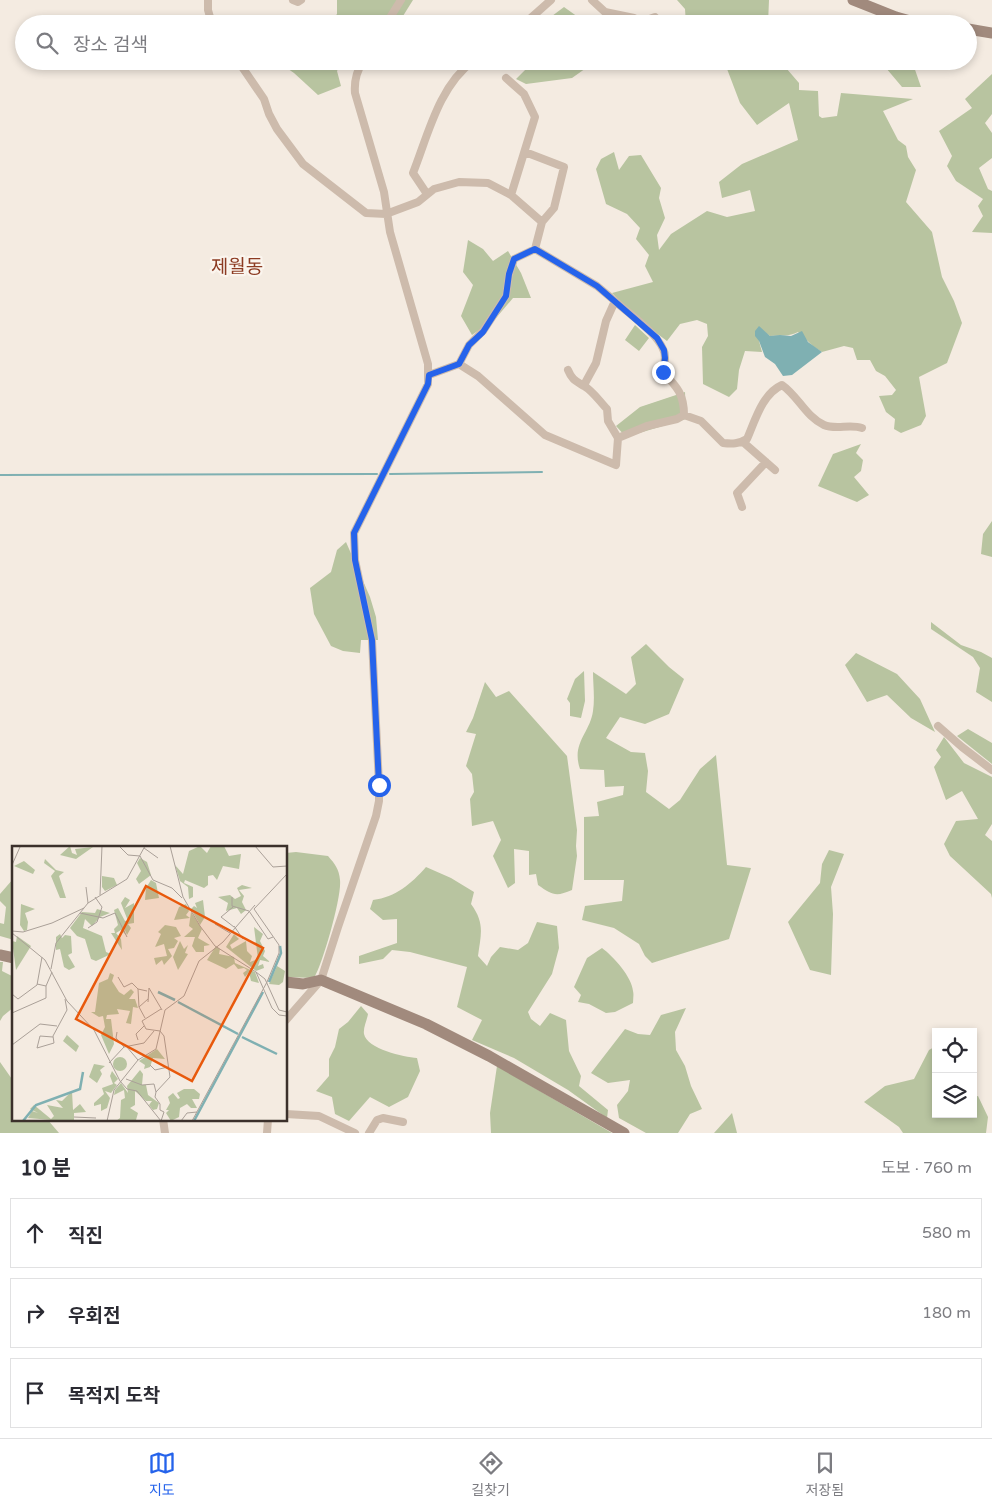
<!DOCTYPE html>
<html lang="ko">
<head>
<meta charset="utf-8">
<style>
	:root { --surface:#fff; --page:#f7f7f7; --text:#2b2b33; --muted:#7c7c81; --line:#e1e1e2; --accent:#2563eb }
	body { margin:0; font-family:"Varela Round","Noto Sans KR",sans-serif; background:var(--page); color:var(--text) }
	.controls { position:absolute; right:15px; bottom:15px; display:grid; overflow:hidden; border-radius:0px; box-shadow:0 2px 8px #0003 }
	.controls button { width:45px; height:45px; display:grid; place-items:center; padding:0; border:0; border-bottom:1px solid var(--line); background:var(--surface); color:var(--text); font:25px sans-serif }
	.stop { position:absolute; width:15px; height:15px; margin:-11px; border:4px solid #2563eb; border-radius:50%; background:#fff }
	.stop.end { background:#2563eb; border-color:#fff; box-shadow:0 1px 5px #0008 }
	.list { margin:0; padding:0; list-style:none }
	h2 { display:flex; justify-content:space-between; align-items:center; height:65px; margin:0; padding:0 20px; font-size:21px }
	h2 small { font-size:16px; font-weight:400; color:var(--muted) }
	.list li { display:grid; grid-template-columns:32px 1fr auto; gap:15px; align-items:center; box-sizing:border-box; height:70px; margin:0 10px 10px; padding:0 10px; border:1px solid var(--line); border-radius:0px }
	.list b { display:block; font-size:19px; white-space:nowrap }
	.list em { font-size:16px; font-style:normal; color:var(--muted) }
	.icon { flex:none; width:28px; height:28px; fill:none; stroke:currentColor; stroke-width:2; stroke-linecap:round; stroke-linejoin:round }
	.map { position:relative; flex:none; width:992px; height:1133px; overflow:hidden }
	.search { position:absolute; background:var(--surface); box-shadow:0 2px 8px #0003; left:15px; right:15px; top:15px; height:55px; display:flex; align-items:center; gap:12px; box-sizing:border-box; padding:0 18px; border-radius:28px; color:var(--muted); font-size:19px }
	.sheet { height:305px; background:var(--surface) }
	nav { display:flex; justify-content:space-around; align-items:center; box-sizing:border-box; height:70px; border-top:1px solid var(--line); background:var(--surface); font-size:14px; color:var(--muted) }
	nav a { display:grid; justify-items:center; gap:2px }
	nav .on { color:var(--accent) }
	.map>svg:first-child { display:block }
	.green { fill:#b8c4a0 }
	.water { fill:#7fb0b2 }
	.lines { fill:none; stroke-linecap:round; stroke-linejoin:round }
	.stream { stroke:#7fb0b2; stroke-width:2 }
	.street { stroke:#cdbbac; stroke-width:8 }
	.secondary { stroke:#a18a7d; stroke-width:11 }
	.route { stroke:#2563eb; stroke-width:6 }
	.labels { text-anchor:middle; stroke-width:4.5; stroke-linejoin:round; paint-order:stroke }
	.quarter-label { font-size:19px; fill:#8c3b22; stroke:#fbf5ee }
	.inset-river { fill:none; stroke:#7fb0b2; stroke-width:2.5 }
	.inset-road { fill:none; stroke:#aaa098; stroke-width:1 }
	.view { fill:#e8590c; fill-opacity:0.15; stroke:#e8590c; stroke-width:2.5 }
	.inset-edge { fill:none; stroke:#3b302b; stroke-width:2.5 }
</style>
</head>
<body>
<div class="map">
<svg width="992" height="1133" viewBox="0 0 992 1133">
	<rect width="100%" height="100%" fill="#f4ebe1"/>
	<path class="green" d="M 337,0 L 413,0 L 398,24 L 329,24 L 337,14 Z
		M 677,0 L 769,0 L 768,24 L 686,24 L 685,9 Z
		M 564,7 L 578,17 L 578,24 L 531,24 L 548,19 Z
		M 868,16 L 905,24 L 876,24 Z
		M 260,61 L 343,61 L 337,71 L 341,86 L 318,95 L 294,73 L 278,62 L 263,67 Z
		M 538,61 L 590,61 L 589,66 L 572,78 L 526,84 L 516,79 L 527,68 L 534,66 Z
		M 724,61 L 780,61 L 799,83 L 799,90 L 818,91 L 819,116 L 822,118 L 837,116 L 841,93 L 913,99 L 883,111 L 898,140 L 906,146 L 908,157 L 916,170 L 906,202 L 932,232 L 942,277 L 954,301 L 962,323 L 947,363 L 919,377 L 926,416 L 921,425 L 901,433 L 894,429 L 895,419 L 886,412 L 879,396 L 892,395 L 896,390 L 885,376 L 876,371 L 870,360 L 857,360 L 853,348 L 844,346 L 822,352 L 814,347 L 798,332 C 789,337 780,335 770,336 L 758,327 L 759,341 L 762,352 L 745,351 L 739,370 L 737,389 L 729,397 L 703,384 L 702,347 L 708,336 L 707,324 L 697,320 L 680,324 L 667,341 L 644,324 L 612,293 L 653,282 L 645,266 L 649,255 L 636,239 L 640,228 L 627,214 L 606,204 L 596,169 L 601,159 L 614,152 L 619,170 L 629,156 L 641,155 L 661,188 L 659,198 L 665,218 L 657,235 L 659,250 L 671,234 L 707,211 L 727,217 L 755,211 L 750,190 L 722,198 L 719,182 L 742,164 L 798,140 L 789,103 L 757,125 L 740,103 Z
		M 883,61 L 912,61 L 921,87 L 902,87 L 886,68 Z
		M 992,74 L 992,114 L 985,123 L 992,133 L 992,158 L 979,168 L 988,189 L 992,191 L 992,233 L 972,232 L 983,216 L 978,206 L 983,199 L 956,181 L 947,166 L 952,156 L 939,131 L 972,108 L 965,99 Z
		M 468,240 L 483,249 L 493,261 L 508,251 L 521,273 L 531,298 L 513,298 L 496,318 L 472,335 L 461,316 L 473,285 L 463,272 Z
		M 635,325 L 649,338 L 639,351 L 625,340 Z
		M 685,392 L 686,419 L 626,437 L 616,426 L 640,407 Z
		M 861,444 L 856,453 L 863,460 L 861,471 L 854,477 L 869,495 L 857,502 L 818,486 L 833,454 Z
		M 992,521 L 992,557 L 981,554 L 983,534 Z
		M 346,542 L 370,597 L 376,617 L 378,640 L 361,640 L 360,653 L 343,651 L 331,646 L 314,614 L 310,588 L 331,572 L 337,550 Z
		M 931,622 L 961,645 L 981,652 L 992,658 L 992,702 L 976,692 L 980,668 L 973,657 L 931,629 Z
		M 646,644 L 669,667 L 684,679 L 669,714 L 645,724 L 620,717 L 606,738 L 631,752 L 645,753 L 648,771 L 646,792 L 669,809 L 680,800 L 700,769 L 716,755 L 727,865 L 751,868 L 729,939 L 652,963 L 645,956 L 639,944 L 614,928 L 582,920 L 585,906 L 622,901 L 624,880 L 584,880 L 584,817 L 599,816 L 597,802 L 623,795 L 624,786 L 605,787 L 604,770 L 580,769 C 571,743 590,733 593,711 C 595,698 593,684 593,672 L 626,694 L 636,684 L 631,657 Z
		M 856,653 L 897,674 L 920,699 L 935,732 L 911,718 L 887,695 L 867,702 L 845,665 Z
		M 584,671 L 585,701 L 581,718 L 570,716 L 570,703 L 567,699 L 575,679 Z
		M 485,682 L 496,697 L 509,691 L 567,756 L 577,830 L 576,846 L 577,856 L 572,890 C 556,897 552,895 538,885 L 536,874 L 529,875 L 529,851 L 514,849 L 515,883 L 508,888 L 493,856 L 501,840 L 493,821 L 472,826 L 470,799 L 474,792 L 472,774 L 466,766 L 476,734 L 466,732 L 473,718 Z
		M 968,729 L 992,743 L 992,764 L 957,736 Z
		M 944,737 L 964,763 L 992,777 L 992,824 L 985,835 L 992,841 L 992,898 L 991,894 L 950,856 L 944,844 L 956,821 L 978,819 L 962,791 L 946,800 L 934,767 L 941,757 L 936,750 Z
		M 829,850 L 844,854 L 831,887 L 833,914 L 831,975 L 810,970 L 788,922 L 820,883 L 822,864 Z
		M 296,852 L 328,856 C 335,864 339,869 340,880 C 342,896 323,963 314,978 L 286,977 L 286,853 Z
		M 426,867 L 451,878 L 474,892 L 471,904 C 485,923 481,934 478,956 L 487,966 L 491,957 L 500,947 L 518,950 L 528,943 L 537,922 L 557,926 L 559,948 L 552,974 L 528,1012 L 531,1019 L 540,1026 L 550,1013 L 566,1020 L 569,1051 L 581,1076 L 579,1086 L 608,1110 L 607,1118 L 568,1090 L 514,1058 L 472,1040 L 482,1020 L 457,1007 L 467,967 L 410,952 L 392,950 L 383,959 L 359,964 L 359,956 L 397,943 L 397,919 L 383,920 L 370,909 L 373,900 C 396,897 411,884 426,867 Z
		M 13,879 L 14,880 L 14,940 L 0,936 L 0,923 L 4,924 L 6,907 L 0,901 L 0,894 Z
		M 602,948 C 613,956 632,977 633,991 C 634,995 633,999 633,1003 L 615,1012 L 606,1013 L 589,1004 L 578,1002 L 581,995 L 574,987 L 587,958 Z
		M 0,962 L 3,962 L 2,971 L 14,977 L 14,1007 L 3,1016 L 0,1021 Z
		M 361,1006 L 368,1014 C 367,1020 363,1028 364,1034 C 367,1049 404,1057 417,1058 L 420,1071 L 408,1097 L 389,1107 L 370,1097 L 349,1121 L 335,1114 L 332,1097 L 316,1091 L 329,1076 L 329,1059 L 335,1047 L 339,1029 L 348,1022 Z
		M 686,1008 L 675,1032 L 676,1050 L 685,1066 L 691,1086 L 702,1109 L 690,1114 L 678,1133 L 646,1133 L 619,1118 L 617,1105 L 628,1091 L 630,1080 L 608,1083 L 591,1073 L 625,1029 L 638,1034 L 650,1035 L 661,1015 Z
		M 936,1046 L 936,1114 L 973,1114 L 973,1097 L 978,1096 L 988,1117 L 986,1133 L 903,1133 L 899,1127 L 864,1102 L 885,1086 L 914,1079 L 929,1050 Z
		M 0,1062 L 14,1082 L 14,1119 L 47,1119 L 59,1133 L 0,1133 Z
		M 497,1066 L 612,1133 L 491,1133 L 490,1113 Z
		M 732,1113 L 737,1133 L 714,1133 Z"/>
	<path class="water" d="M 759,326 L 770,336 L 780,335 L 791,336 L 802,331 L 808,342 L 822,352 L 792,375 L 783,376 L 775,364 L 765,357 L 759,341 L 755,336 L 755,331 Z"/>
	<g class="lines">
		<path class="stream" d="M 390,474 L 542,472
			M 0,475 L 377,474"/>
		<path class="street" d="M 208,0 L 208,10 L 212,24
			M 293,0 L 298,2 L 301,0
			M 592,0 L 605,12 L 634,18 L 641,22 L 655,17 L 661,24
			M 386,24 L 401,0
			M 524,24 L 551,0
			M 238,61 L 264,99 L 269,114 L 277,129 L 303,164 L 366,213 L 386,214 L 418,202 L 434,189 L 459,182 L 488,183 L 511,195 L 542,222 L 535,249 L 514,259 L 509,275 L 506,296 L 483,331 L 469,345 L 459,364
			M 506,78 L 524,94 L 535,117 L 511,195
			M 525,152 L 564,167 L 554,208 L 542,222
			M 427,194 L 413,173 C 428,135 439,86 473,61
			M 535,249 L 597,286 L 615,301 L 606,321 L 596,363 L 584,385
			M 615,301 C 629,314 656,332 663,349 C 667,356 664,365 663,372 C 677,387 684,394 684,415
			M 429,375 L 459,364 L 478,376 L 545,435 L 616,465 L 618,438 L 608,421 L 607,409 C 600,402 593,391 584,386 C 576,381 572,380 568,370
			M 618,438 L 647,426 L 677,419 L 684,415 L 701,421 L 723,443 C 732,444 739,444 747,439 C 755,421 762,394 782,385 C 798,396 806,417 824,425 C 835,430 850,424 862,428
			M 743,442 L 775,470
			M 742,507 L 737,493 L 766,462
			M 938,726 L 962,747 L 992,770
			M 286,1020 L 321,980 L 338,927 L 376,816 L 379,801 L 379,785 L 372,640 L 355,560 L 354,533 L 428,384 L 428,364 L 390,232 L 384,192 L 355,93 C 354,81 356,72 363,61
			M 286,1114 L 319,1116 L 355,1133
			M 163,1119 L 165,1133
			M 267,1133 L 268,1119
			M 369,1133 L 377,1120 L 383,1118 L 403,1122"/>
		<path class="secondary" d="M 853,0 L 896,17 L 921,24
			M 968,29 L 992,33
			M 0,955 L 14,958
			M 286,982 L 303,984 L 321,980 L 426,1024 L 489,1056 L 624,1133"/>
	</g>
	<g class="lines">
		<path class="route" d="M 379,785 L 372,640 L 355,560 L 354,533 L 428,384 L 429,375 L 459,364 L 469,345 L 483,332 L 506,296 L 509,274 L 514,259 L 535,249 L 597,286 L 657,338 L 664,350 L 665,358 L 663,372"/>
	</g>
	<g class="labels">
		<g class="quarter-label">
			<text x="237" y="273">제월동</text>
		</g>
	</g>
	<g transform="translate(12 846)">
		<rect width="275" height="275" fill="#f4ebe1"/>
		<path d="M 58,0 L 60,7 L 65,9 L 63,3 L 81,1 L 64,13 L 48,9 ZM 199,0 L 212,0 L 217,10 L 229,8 L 227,23 L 211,20 L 205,34 L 201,29 L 196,30 L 196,39 L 192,42 L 173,34 L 172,37 L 181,41 L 181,51 L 177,53 L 176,41 L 168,35 L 163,19 L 171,28 L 177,5 L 188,0 L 195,7 ZM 128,12 L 135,16 L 139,29 L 127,38 L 124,33 L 129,25 L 125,17 ZM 33,13 L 44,24 L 52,26 L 47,30 L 54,52 L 48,52 L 39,30 L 43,25 L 32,17 ZM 12,15 L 23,24 L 21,28 L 2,20 ZM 90,30 L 102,32 L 105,39 L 93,45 L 90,41 ZM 139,34 L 144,37 L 147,52 L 133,54 L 134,42 ZM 230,39 L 240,42 L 227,44 L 232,50 L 230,56 L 234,64 L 229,68 L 225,62 L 214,65 L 216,57 L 206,51 L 218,49 L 223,53 L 229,50 L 225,42 ZM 113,51 L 118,54 L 113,62 L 122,57 L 122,77 L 116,78 L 119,82 L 115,89 L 111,80 L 114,89 L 109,84 L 104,87 L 109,93 L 110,104 L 99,87 L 103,87 L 102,83 L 106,79 L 102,64 L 106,62 L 113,75 L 116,75 L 109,57 ZM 191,54 L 193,71 L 188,79 L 179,63 L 182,60 L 185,62 L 183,57 ZM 9,58 L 23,63 L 13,67 L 16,76 L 15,84 L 12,85 L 8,79 ZM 174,58 L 177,65 L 174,69 L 178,72 L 162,74 L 167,61 ZM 85,63 L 98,67 L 88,71 L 80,80 L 73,73 L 71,82 L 90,90 L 94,106 L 99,108 L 84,115 L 79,113 L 73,93 L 65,90 L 58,82 L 70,66 L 83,67 ZM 179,66 L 190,83 L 186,92 L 198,99 L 192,100 L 192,106 L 184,106 L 180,100 L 183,91 L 172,91 L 181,83 L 177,80 ZM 153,79 L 164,81 L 169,90 L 162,92 L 166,95 L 162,102 L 156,103 L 160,110 L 152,119 L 150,114 L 144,119 L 142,112 L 155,110 L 152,98 L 143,101 L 149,88 L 146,86 ZM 242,81 L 251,88 L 248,95 L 253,105 L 251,110 L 258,116 L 248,114 L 246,120 L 251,118 L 252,122 L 244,125 L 214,101 L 222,88 L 227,93 L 218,99 L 220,103 L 234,95 L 235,105 L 240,110 L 238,116 L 246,113 ZM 48,88 L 50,92 L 53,89 L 59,90 L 60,107 L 56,109 L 63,121 L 57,124 L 52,121 L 48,103 L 44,104 L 44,91 ZM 5,90 L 19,100 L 4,124 L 0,95 L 4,96 ZM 168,95 L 172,103 L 176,99 L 173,107 L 176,108 L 166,124 L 161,111 ZM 204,100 L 208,103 L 207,108 L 222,111 L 223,117 L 243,126 L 247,137 L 239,135 L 237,126 L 233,131 L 231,127 L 235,124 L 232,122 L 226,123 L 222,118 L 214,123 L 195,114 ZM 265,120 L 273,125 L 271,136 L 267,139 L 257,138 ZM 98,127 L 102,129 L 100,135 L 107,146 L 112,149 L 119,143 L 122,146 L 117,153 L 123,153 L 126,162 L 121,161 L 119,178 L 114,177 L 118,165 L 105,163 L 107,168 L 95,169 L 94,173 L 99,173 L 102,198 L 97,208 L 89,189 L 93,181 L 91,170 L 87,171 L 79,166 L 83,166 L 87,137 L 96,133 ZM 55,189 L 67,200 L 64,206 L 51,195 ZM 145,203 L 153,213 L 141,212 L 138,221 L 132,223 L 133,219 L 127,215 ZM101 218a7 7 0 1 1 14 0a7 7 0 1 1-14 0ZM 82,218 L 93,220 L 88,224 L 90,228 L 85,237 L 77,231 ZM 128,224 L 131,228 L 130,239 L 134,239 L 136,249 L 147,257 L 145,263 L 141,264 L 137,259 L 140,255 L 134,255 L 123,245 L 123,259 L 118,262 L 126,267 L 124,274 L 104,275 L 108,272 L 109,254 L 113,252 L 112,244 L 102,249 L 103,244 L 109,237 L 116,247 L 115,240 ZM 100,225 L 106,233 L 102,237 L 105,239 L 99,247 L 93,245 L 98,252 L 95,262 L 89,265 L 89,258 L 82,260 L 82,257 L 92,248 L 90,242 L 101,238 L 98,230 ZM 172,243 L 182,243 L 188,248 L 187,253 L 180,253 L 185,262 L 179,262 L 175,258 L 168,262 L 167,271 L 159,275 L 154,267 L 157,264 L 154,264 L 158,257 L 156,251 L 161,247 L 166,253 L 168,252 L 165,247 ZM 60,245 L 61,264 L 68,258 L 74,266 L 62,267 L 62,274 L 51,275 L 52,271 L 51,275 L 16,272 L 20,265 L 26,267 L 18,263 L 22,259 L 39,273 L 42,270 L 35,259 L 51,262 L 44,254 L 50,255 Z" fill="#b8c4a0"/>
		<path class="inset-river" d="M 257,136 L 269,107 L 268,100M 146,146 L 163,154M 166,156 L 226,188M 230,191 L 265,208M 11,275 L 24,259 L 68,243 L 71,226M 182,275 L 251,146"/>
		<path class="inset-road" d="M 107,0 L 116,9 L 128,10 L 141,34 L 160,42 L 170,52M 158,0 L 171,51 L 188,80 L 203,100 L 244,126 L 260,162 L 267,169 L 275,170M 243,0 L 261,21 L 275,20M 132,2 L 146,12M 0,19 L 8,1M 74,41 L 76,57M 88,49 L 90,0M 220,51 L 220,60 L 237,65 L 256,93 L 261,91M 221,61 L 209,71 L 222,81M 68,67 L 91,72 L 103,67 L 115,91M 203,78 L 218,87M 222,80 L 231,93M 76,82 L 85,76 L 90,61 L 83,51M 0,85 L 11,86 L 40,77 L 72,62M 0,87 L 33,114 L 55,155 L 82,184 L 108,235 L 115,243 L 125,245 L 149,275M 39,123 L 44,97 L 76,57 L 115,33 L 133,0M 244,126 L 253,133 L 267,164 L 275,166M 106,131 L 112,141 L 120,137 L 126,143 L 135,145M 25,138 L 34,140 L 40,126M 126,143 L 127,161M 0,148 L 6,153 L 25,139 L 30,111M 136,156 L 137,142 L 150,164M 0,167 L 34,152 L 34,140M 133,172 L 127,161 L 136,153M 105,186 L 104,192 L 112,201M 41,191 L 28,190 L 25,202 L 42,197 L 41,190 L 55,164 L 53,153M 126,194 L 124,188 L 132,180M 0,199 L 28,178 L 45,180M 114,200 L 126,214M 97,217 L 112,201 L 132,197 L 142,185M 138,219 L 143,224 L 156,221M 114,233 L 130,239 L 142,238 L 144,246 L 158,231 L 152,190 L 148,185 L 134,183 L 130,175 L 149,163M 144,246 L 143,251 L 148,258 L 148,264 L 152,266 L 149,275M 62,271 L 84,272M 95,275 L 102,244 L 126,214 L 144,203 L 153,164 L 172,150 L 187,115 L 211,96 L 243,59M 169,275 L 175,267 L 185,266M 180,275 L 255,136 L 267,107 L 267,99 L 242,63 L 275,28"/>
		<path class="view" d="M 134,40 L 251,102 L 180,235 L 64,173 Z"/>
		<rect width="275" height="275" class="inset-edge"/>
	</g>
</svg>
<div class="controls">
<button><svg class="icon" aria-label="locate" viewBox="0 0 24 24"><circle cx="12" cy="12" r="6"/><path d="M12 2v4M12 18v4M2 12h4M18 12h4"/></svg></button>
<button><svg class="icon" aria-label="layers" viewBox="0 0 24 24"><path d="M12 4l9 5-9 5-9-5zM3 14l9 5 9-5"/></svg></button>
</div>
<div class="stop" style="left:379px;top:785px"></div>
<div class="stop end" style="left:663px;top:372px"></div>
<div class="search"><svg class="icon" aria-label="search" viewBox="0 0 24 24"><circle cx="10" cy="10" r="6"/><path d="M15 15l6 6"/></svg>장소 검색</div>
</div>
<section class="sheet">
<h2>10 분<small>도보 · 760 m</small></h2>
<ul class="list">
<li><svg class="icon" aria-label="ahead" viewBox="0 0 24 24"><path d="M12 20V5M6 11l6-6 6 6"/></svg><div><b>직진</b></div><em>580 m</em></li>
<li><svg class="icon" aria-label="right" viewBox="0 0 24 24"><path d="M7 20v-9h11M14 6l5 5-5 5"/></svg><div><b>우회전</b></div><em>180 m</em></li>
<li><svg class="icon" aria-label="arrive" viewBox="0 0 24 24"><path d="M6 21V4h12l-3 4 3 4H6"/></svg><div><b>목적지 도착</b></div></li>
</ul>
</section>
<nav>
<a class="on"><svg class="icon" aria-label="map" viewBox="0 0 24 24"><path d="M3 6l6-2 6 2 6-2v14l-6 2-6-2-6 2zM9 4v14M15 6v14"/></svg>지도</a>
<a><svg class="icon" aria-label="directions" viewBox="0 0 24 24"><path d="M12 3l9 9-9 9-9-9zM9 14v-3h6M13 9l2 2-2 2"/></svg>길찾기</a>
<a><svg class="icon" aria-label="saved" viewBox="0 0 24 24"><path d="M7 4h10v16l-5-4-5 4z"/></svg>저장됨</a>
</nav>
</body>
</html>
